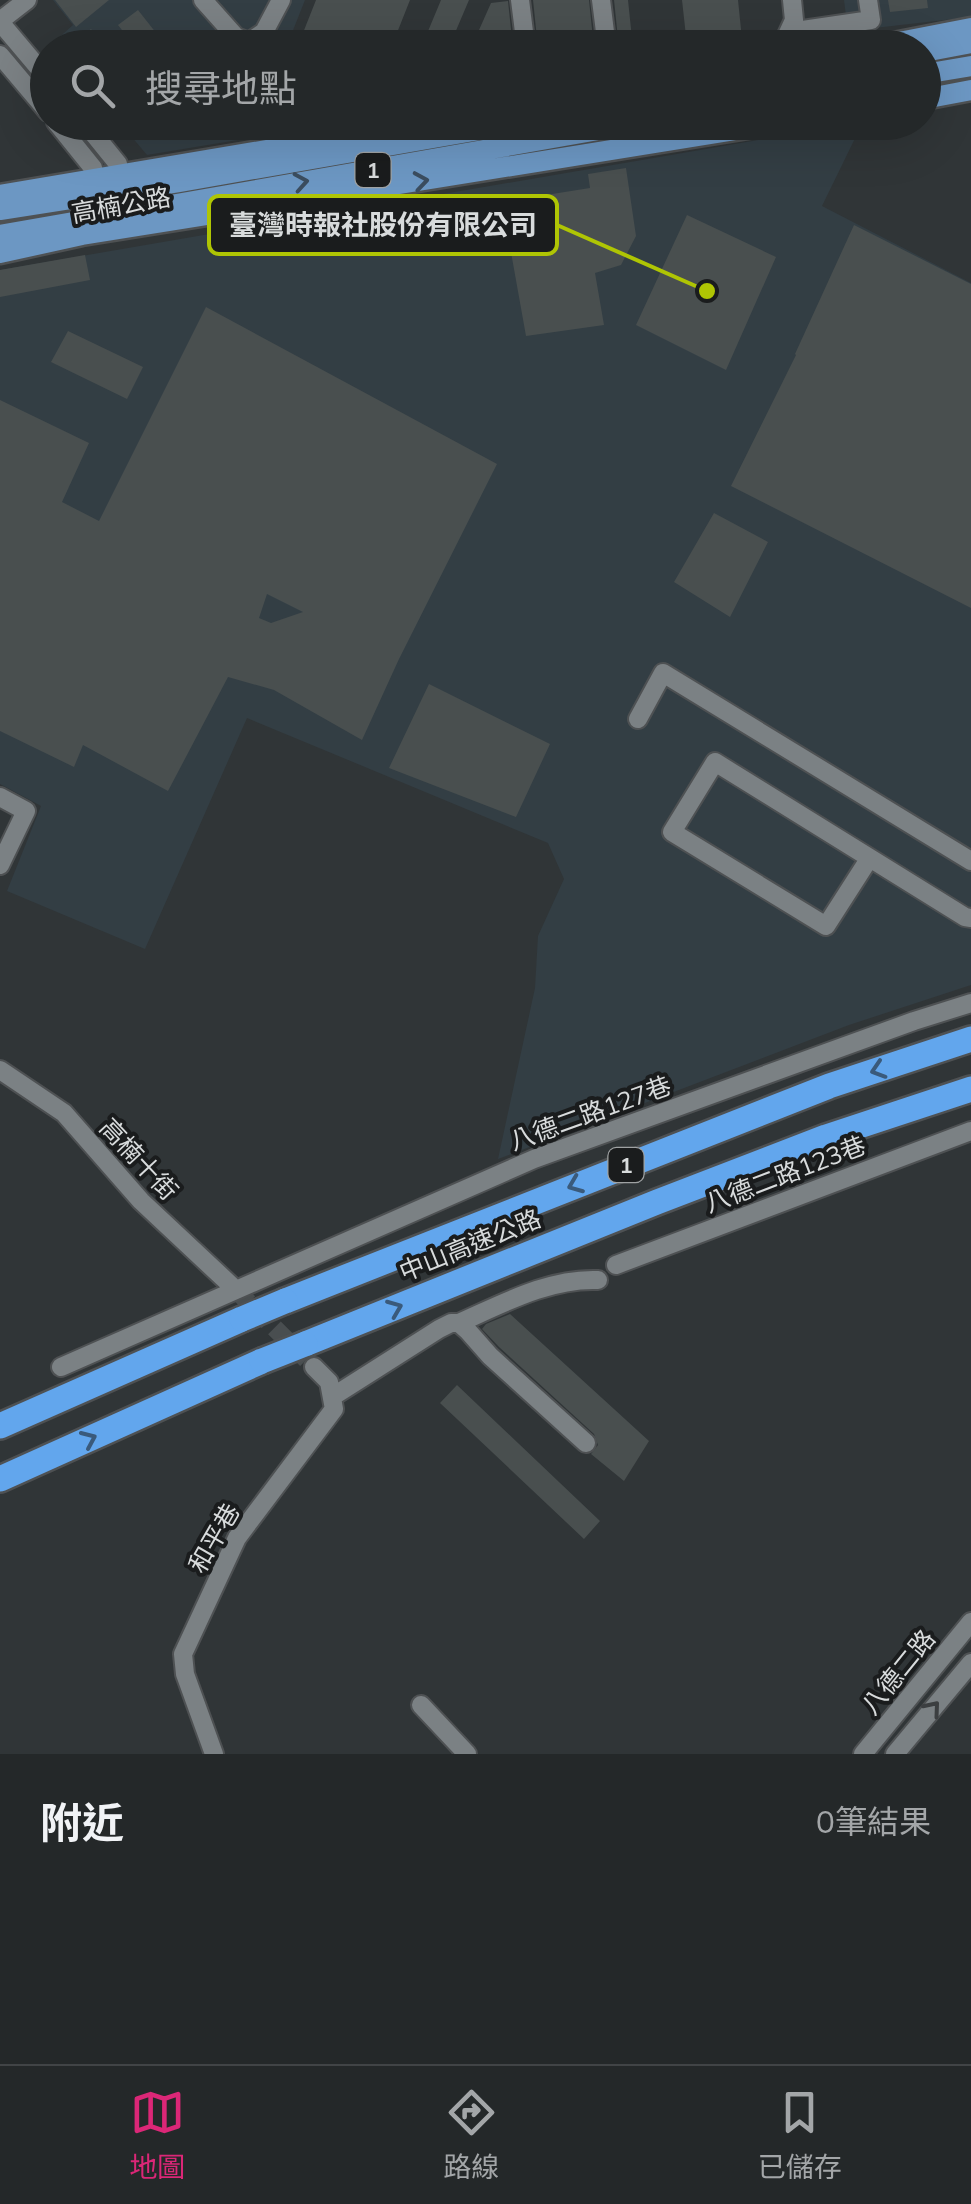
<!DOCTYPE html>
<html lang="zh-TW">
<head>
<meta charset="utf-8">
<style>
	:root { --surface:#242829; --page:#2c3031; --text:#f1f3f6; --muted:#a3a6a8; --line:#414446; --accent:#db2777 }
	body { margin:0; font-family:Mulish,"Noto Sans TC",sans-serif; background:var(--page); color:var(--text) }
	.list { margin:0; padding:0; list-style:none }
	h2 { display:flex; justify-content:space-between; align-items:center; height:130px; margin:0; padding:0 40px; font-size:42px }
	h2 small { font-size:32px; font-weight:400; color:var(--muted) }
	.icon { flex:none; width:55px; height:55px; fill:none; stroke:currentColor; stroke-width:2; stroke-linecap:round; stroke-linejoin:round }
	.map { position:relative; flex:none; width:971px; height:1754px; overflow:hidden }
	.search { position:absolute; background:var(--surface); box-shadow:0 10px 40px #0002; left:30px; right:30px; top:30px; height:110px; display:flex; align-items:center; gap:25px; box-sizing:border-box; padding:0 35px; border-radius:55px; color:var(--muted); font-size:38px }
	.sheet { height:310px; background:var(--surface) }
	nav { display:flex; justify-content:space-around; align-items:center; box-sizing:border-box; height:140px; border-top:2px solid var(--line); background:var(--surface); font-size:28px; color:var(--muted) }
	nav a { display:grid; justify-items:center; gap:5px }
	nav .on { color:var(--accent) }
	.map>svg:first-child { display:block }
	.built { fill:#333e44 }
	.building { fill:#494f4f; fill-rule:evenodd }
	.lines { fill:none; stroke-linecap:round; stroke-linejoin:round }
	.minor-tunnel { stroke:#494e50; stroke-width:18; stroke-dasharray:18 9; stroke-linecap:butt }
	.minor-casing { stroke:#4e5153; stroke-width:22 }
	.major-casing { stroke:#4e5153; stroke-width:25 }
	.highway-casing { stroke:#4e5153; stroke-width:30 }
	.minor { stroke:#7b8184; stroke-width:18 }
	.major { stroke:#6c97c3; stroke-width:20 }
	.highway { stroke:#62a6ed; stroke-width:25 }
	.highway-bridge-casing { stroke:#4e5153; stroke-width:30; stroke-linecap:butt }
	.highway-bridge { stroke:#62a6ed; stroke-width:25 }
	.oneway { stroke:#3b4d5f }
	.oneway2 { stroke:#3a5a7b }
	.oneway3 { stroke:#3c3f41 }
	.labels { text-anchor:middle; stroke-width:8; stroke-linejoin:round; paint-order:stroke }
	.shield { fill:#1a1c1d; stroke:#9fa2a3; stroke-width:2.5 }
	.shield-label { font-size:22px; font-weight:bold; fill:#d8dbdc }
	.street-label { font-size:25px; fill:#d8dbdc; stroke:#1a1c1d }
	.leader { fill:none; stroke:#afc504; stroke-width:4 }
	.callout-dot { fill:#afc504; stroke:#1a1c1d; stroke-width:4 }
	.callout { fill:#1a1c1d; stroke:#afc504; stroke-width:4 }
	.callout-label { font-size:28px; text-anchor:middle; font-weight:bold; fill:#d8dbdc }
</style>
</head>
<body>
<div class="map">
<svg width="971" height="1754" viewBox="0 0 971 1754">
	<rect width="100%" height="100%" fill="#303537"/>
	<path class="built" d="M 53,0 L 305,0 L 286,48 L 58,47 L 54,42 L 73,25 Z
		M 844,0 L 971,0 L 971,17 L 848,31 Z
		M 863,122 L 822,206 L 971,283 L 971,985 L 849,1025 L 498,1159 L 535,988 L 538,936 L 564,879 L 548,843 L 247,718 L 145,949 L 7,891 L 41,806 L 0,784 L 0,270 Z
		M 120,123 L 252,123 L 244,139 L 147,155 Z"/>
	<path class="building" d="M 55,0 L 109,0 L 76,27 Z
		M 316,0 L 410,0 L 391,48 L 297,48 Z
		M 441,0 L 469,0 L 449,47 L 421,48 Z
		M 533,0 L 589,0 L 594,48 L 538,48 Z
		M 614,0 L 628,0 L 633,48 L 619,48 Z
		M 682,0 L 738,0 L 742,39 L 687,45 Z
		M 888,0 L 927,0 L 928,8 L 890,12 Z
		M 508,1 L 513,48 L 471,48 L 491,3 Z
		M 138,10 L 168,48 L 136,48 L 118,25 Z
		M 91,29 L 105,48 L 68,48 Z
		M 626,168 L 636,236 L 621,265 L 595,273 L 604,325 L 526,336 L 502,202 L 590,188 L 588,174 Z
		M 687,215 L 776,257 L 726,370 L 636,325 Z
		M 854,225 L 971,284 L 971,608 L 731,486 L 796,355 L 795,354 Z
		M 85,255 L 90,280 L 0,297 L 0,270 Z
		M 206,307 L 497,464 L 399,659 L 362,740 L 274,690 L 228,677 L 168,791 L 83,745 L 74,767 L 0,731 L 0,400 L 89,443 L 62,502 L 99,521 ZM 267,594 L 303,612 L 271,623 L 259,618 Z
		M 68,331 L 143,367 L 127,399 L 51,362 Z
		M 714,513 L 768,542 L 730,617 L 674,582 Z
		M 429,684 L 550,744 L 516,817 L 389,768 Z
		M 510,1314 L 649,1441 L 624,1481 L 591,1454 L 598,1445 L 594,1434 L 499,1347 L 482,1329 L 486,1324 Z
		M 457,1385 L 600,1521 L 584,1539 L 440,1403 Z"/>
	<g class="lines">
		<path class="minor-tunnel" d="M 236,1290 L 314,1367"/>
		<defs>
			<path id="minor" d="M 203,0 L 236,37 L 249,42 L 264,32 L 281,0
				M 520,0 L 526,48
				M 601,0 L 607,48
				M 0,21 L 27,0
				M 0,22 L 48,79
				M 789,32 L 871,20 L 868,0
				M 781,48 L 794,20 L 792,0
				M 0,55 L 48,112
				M 56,122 L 93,168 L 98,193
				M 84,122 L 118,164 L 126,212 L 120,224
				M 638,719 L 663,673 L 971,861
				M 0,797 L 26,811 L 0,865
				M 869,859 L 826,926 L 672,832 L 715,762 L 965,917 L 971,918
				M 0,1070 L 64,1113 L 141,1201 L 236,1290
				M 616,1265 L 971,1131
				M 459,1323 C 502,1304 549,1278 598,1280
				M 61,1367 L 534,1159 L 914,1021 L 971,1003
				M 332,1397 L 439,1329 L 451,1323 L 459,1323 L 468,1331 L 490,1356 L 586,1443
				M 421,1705 L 467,1754
				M 214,1754 L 185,1674 L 183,1654 L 237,1538 L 334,1409 L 329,1382 L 314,1367
				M 863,1754 L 971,1622
				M 895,1754 L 971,1663"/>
			<path id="major" d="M 868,48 L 971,28
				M 924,52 L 971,43
				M 924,74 L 971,66
				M 924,99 L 971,90
				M 0,195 L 432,122
				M 0,210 L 179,182 L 525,122
				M 0,235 L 644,122
				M 0,253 L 82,235 L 785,122"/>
			<path id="highway" d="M 285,1301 L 829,1086 L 971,1039
				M 305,1344 L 657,1202 L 826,1137 L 971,1089
				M 0,1426 L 242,1319
				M 0,1479 L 262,1361"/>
		</defs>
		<use href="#minor" class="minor-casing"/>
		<use href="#major" class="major-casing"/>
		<use href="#highway" class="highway-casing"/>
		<use href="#minor" class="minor"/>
		<use href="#major" class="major"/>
		<use href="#highway" class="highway"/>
		<defs>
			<path id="highway-bridge" d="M 242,1319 L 285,1301
				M 262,1361 L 305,1344"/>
		</defs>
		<use href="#highway-bridge" class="highway-bridge-casing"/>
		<use href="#highway-bridge" class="highway-bridge"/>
	</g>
	<defs><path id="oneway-chevron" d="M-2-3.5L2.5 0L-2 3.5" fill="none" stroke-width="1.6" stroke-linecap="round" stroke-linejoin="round" transform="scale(2.5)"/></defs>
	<g class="oneway">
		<use href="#oneway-chevron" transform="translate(421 181) rotate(-9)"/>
		<use href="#oneway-chevron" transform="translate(301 182) rotate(-10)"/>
	</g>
	<g class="oneway2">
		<use href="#oneway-chevron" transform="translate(878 1070) rotate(162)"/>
		<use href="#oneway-chevron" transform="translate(575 1185) rotate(158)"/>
		<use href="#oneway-chevron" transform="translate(395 1308) rotate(-22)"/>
		<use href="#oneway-chevron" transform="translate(89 1439) rotate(-24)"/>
	</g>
	<use class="oneway3" href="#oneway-chevron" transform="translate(933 1708) rotate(-50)"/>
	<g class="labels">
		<g class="shield">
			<rect x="355.5" y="153" width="35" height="34" rx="8"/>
			<rect x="608.5" y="1148" width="35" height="34" rx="8"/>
		</g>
		<g class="shield-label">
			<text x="373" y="178">1</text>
			<text x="626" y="1173">1</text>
		</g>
		<g class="street-label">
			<text transform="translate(121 205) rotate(-10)" y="9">高楠公路</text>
			<text transform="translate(590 1113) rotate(-20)" y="9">八德二路127巷</text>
			<text transform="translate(139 1159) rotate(47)" y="9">高楠十街</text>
			<text transform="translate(785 1174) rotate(-21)" y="9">八德二路123巷</text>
			<text transform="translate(470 1245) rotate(-22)" y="9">中山高速公路</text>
			<text transform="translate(214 1538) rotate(-60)" y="9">和平巷</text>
			<text transform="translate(898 1672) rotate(-51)" y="9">八德二路</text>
		</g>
	</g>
	<path class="leader" d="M707 291L557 225"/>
	<circle class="callout-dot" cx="707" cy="291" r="10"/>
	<rect class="callout" x="209" y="196" width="348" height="58" rx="10"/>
	<g class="callout-label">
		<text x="383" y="235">臺灣時報社股份有限公司</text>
	</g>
</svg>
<div class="search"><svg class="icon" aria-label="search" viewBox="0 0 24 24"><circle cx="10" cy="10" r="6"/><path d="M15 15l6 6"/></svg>搜尋地點</div>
</div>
<section class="sheet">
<h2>附近<small>0筆結果</small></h2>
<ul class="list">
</ul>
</section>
<nav>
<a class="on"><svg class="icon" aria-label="map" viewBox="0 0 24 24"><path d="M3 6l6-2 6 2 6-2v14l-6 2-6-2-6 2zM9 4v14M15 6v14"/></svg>地圖</a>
<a><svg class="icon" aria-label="directions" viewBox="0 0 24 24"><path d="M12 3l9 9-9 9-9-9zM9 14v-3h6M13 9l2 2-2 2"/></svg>路線</a>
<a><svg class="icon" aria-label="saved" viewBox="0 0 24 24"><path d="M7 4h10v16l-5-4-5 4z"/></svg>已儲存</a>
</nav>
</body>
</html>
